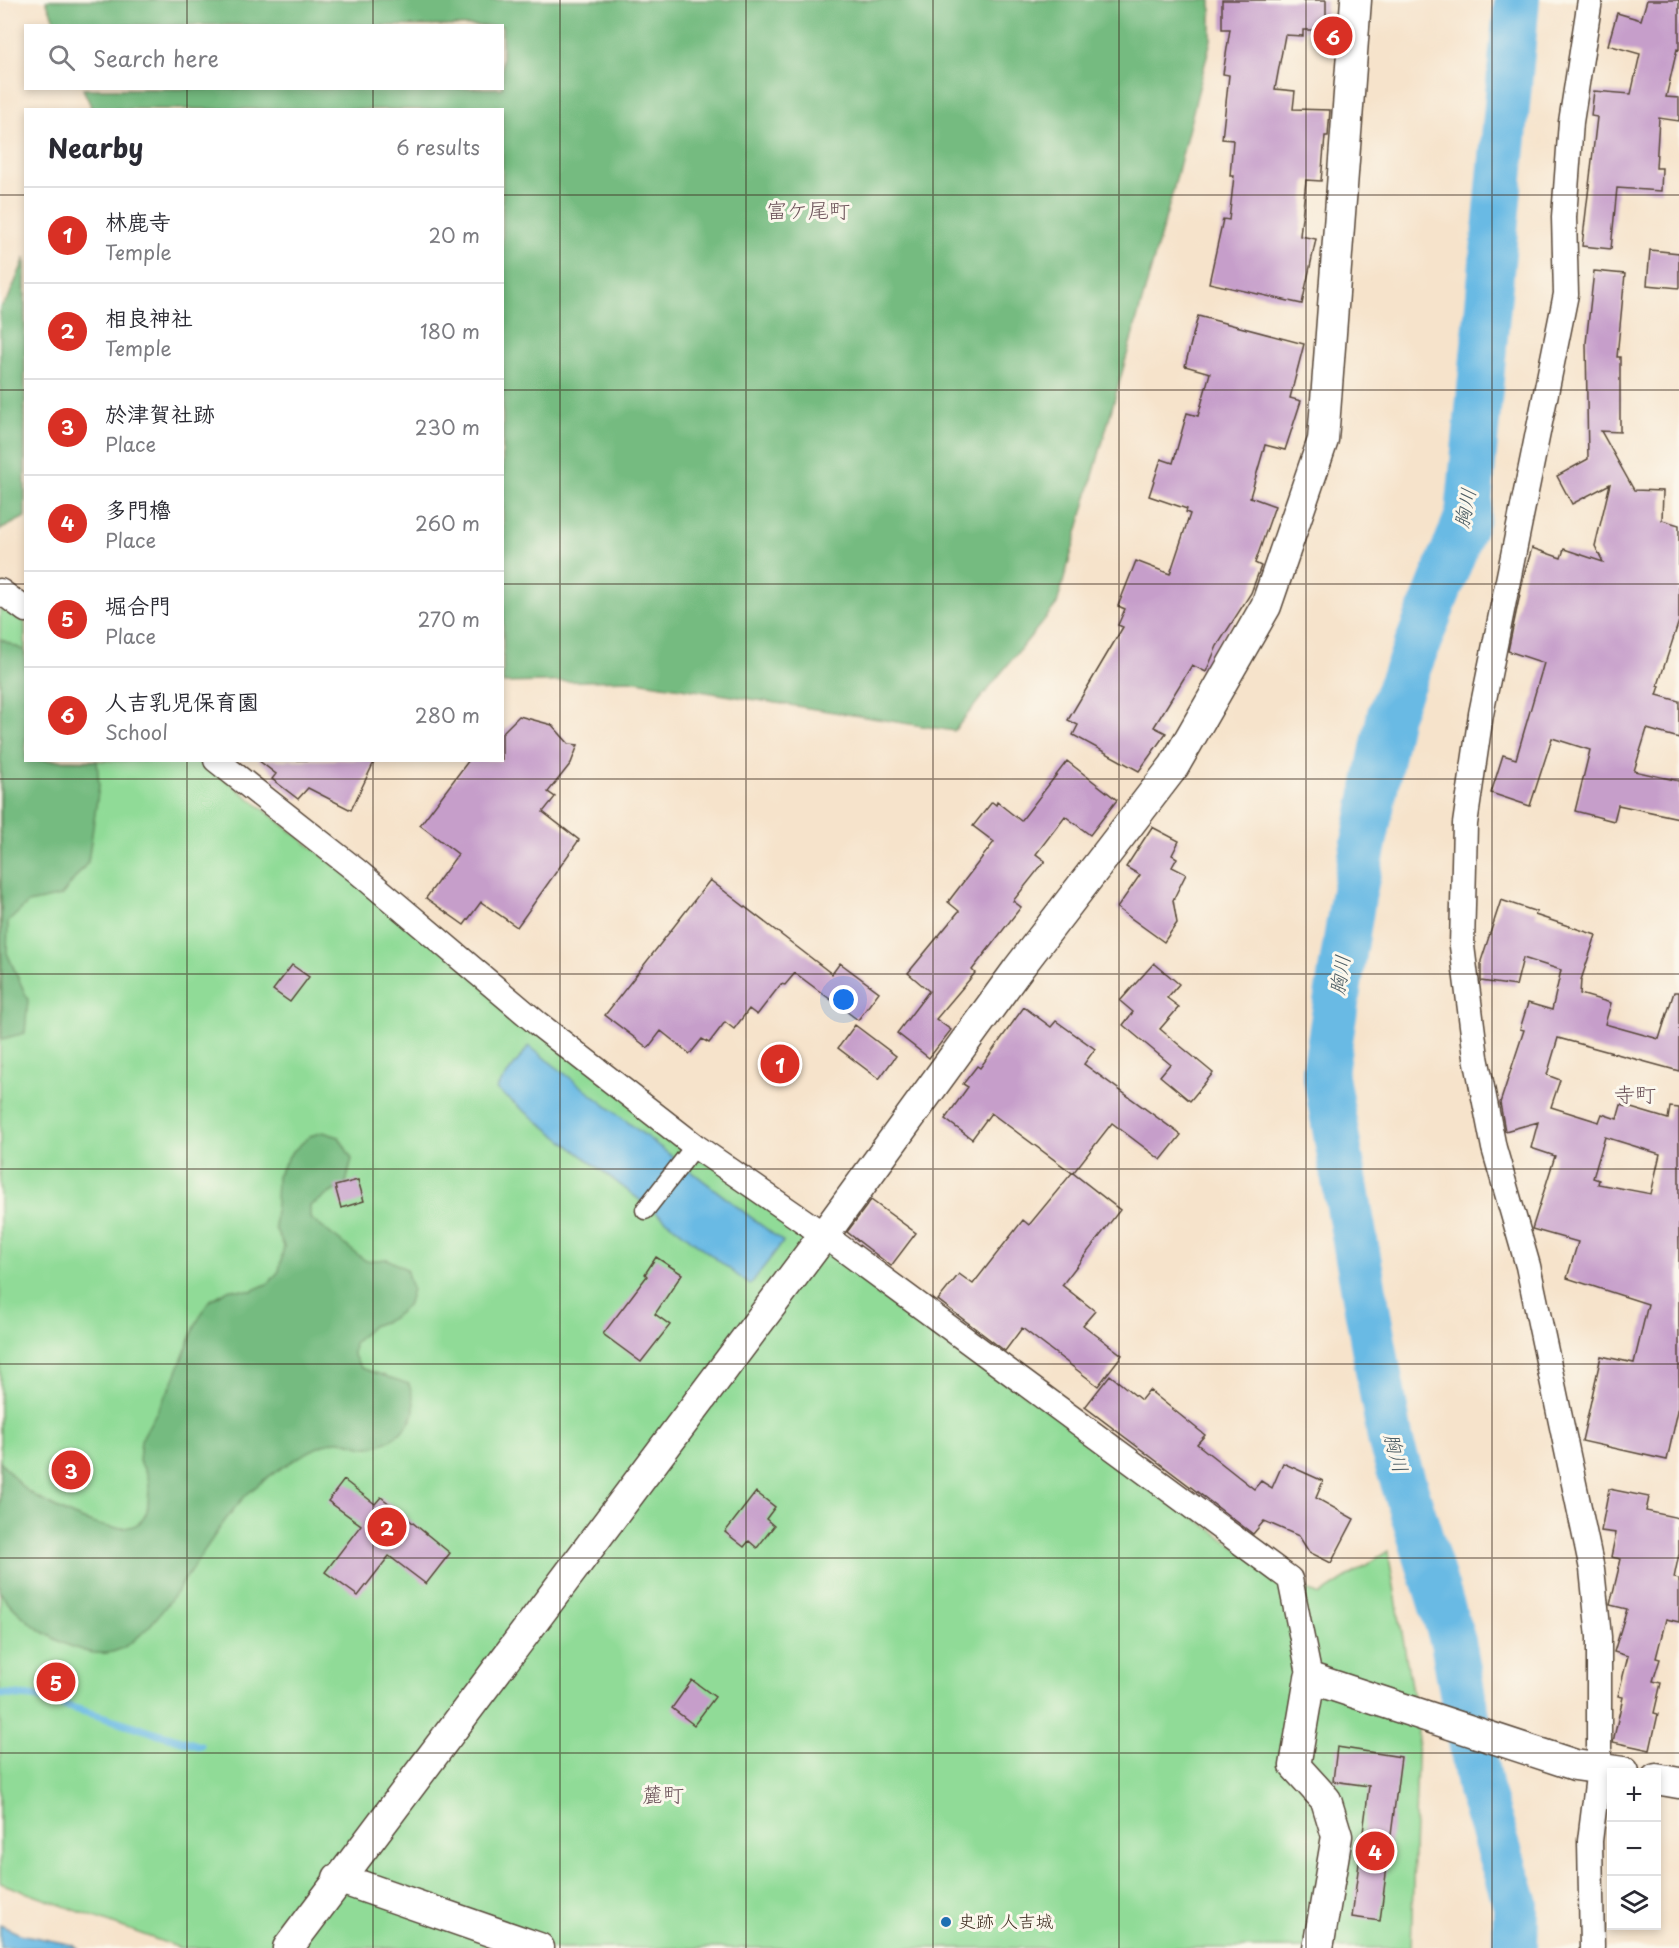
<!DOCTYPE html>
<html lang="en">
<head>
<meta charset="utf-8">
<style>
	:root { --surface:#fff; --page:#f2f2f3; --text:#2b2b33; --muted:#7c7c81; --line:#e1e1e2; --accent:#d93025 }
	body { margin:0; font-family:"Playpen Sans","Klee One",sans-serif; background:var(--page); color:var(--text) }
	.controls { position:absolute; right:18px; bottom:18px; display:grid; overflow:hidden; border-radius:0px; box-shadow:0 3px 9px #0003 }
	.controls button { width:54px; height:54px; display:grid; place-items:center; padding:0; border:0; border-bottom:2px solid var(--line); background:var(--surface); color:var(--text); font:30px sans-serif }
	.you { position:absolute; left:844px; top:1000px; width:21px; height:21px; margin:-15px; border:4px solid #fff; border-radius:50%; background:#1a73e8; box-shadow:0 0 0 9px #1a73e833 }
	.badge { display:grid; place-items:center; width:39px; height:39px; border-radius:50%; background:var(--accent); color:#fff; font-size:20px; font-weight:700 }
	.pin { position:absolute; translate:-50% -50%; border:3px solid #fff; box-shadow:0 2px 6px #0006 }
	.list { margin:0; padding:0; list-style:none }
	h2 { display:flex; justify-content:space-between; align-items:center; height:78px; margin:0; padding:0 24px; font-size:26px }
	h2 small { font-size:20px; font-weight:400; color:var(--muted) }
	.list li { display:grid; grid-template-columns:39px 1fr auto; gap:18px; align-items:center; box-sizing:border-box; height:96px; padding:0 24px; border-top:2px solid var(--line) }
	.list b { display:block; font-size:22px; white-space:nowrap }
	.list p { margin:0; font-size:20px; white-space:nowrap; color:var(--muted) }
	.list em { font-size:20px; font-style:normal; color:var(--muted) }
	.icon { flex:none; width:33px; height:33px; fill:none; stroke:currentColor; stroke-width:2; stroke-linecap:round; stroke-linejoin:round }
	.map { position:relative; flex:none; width:1679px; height:1948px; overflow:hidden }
	.search { position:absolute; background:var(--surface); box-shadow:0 3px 9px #0003; left:24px; top:24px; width:480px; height:66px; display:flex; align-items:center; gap:15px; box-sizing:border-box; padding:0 21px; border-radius:0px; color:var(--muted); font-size:22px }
	.panel { position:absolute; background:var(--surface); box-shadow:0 3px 9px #0003; left:24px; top:108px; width:480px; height:654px; border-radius:0px }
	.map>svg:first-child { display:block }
	.green { fill:#90db97; stroke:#66825a; stroke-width:1.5 }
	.forest { fill:#74bb80; stroke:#58724f; stroke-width:1.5 }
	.water { fill:#69bae4; stroke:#527281; stroke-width:1.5 }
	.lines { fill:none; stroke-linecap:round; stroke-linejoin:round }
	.stream { stroke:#69bae4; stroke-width:8 }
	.river { stroke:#69bae4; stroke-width:46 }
	.building { fill:#c69eca; fill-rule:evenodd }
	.pedestrian-casing { stroke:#574638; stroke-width:21 }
	.minor-casing { stroke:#574638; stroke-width:27 }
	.tertiary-casing { stroke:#574638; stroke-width:33 }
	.pedestrian { stroke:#fff; stroke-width:18 }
	.minor { stroke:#fff; stroke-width:24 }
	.tertiary { stroke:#fff; stroke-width:30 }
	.grid { fill:none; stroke:#3b2a1e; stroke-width:1.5; stroke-opacity:0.55 }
	.poi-dot { fill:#1f6fb2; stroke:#fbf7ec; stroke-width:2 }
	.labels { text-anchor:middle; stroke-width:6; stroke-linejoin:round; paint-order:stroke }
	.poi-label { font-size:18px; fill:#3b2a1e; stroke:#fbf7ec; text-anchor:start }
	.water-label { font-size:20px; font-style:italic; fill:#4b5c63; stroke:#fbf7ec }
	.quarter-label { font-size:21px; fill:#6c535a; stroke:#fbf7ec }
</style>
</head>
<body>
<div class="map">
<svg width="1679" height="1948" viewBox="0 0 1679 1948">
	<rect width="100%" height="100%" fill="#fbf7ec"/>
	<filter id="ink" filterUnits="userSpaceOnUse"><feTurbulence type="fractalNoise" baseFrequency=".0167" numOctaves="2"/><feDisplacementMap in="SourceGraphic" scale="12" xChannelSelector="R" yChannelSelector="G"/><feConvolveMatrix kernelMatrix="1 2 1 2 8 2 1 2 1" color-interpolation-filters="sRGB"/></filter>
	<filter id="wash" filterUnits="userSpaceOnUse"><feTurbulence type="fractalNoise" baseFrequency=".008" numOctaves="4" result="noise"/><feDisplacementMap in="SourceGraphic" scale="24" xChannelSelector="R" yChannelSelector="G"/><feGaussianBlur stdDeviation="1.35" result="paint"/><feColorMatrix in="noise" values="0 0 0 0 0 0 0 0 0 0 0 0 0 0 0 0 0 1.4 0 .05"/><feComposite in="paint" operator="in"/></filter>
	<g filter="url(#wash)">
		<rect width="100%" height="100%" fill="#f6e3cb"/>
		<path class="green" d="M 0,608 L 25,622 L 26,760 L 202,761 L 804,1233 L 1282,1581 L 1320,1595 L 1388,1551 L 1418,1727 L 1411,1948 L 180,1948 L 0,1883 Z"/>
		<path class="forest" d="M 46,0 L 1211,0 L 1211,40 L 1173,191 L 1057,604 L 954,731 L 630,680 L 503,683 L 502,110 L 89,109 L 91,106 L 83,89 L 502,88 L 502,26 L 56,25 Z
			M 25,258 L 25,517 L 0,530 L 0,307 L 8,299 Z
			M 0,639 L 25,651 L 26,760 L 97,761 L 99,786 L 88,862 L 61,896 L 28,903 L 8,922 L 7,953 L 28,1000 L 25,1033 L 2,1039 Z
			M 323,1132 L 339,1137 L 352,1159 L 346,1183 L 310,1206 L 310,1218 L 366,1261 L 387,1259 L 406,1269 L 412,1289 L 407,1306 L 391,1319 L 372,1326 L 354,1343 L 353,1354 L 361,1368 L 409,1384 C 412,1394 416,1404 413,1415 C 408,1431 383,1448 366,1447 C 356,1446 345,1439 335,1441 C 311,1447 272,1473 253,1489 C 210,1524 159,1647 107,1653 C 92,1655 76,1649 63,1643 C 38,1631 17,1614 0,1592 L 0,1461 C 8,1470 16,1481 25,1489 C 47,1506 145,1559 148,1503 C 150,1482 151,1478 139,1461 L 141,1440 L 172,1384 L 196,1324 L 209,1301 L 230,1289 L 251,1291 L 269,1283 L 279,1271 L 284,1246 L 275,1228 L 277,1176 L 291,1153 L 310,1136 Z"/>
		<path class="water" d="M 529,1046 L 783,1242 L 750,1285 L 496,1089 Z
			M 0,1925 L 20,1934 L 73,1945 L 78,1948 L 0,1948 Z"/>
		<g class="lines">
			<path class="stream" d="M 0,1694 L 36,1697 L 200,1746"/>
			<path class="river" d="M 1515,1948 L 1516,1905 L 1480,1790 L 1453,1642 L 1391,1443 L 1325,1072 L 1353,897 L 1390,714 L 1468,515 L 1517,0"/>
		</g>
		<g id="blocks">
			<path class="building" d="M 1222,0 L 1326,0 L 1326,30 L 1303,30 L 1303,36 L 1285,35 L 1275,89 L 1295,91 L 1293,109 L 1330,110 L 1328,136 L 1325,136 L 1321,181 L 1306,180 L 1300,236 L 1316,239 L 1302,304 L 1209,283 L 1223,219 L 1229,220 L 1234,176 L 1230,176 L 1233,140 L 1222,139 L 1229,75 L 1223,74 L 1230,29 L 1222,29 Z
				M 1647,0 L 1679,0 L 1679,50 L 1677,49 L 1666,97 L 1679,98 L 1679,121 L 1659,118 L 1656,168 L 1662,168 L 1661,191 L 1617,188 L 1611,249 L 1582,246 L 1597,117 L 1591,116 L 1594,91 L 1631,94 L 1640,54 L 1608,45 L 1617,13 L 1641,20 Z
				M 1650,250 L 1679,253 L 1679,288 L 1647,285 Z
				M 1594,271 L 1625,274 L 1617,357 L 1620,357 L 1620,432 L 1601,431 L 1634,490 L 1663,491 L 1662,520 L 1679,525 L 1679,621 L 1658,685 L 1660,686 L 1657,695 L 1679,701 L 1679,738 L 1647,729 L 1634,771 L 1679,781 L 1679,818 L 1618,805 L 1614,821 L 1575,811 L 1590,750 L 1552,738 L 1530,806 L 1491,793 L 1503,755 L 1516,759 L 1544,663 L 1508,651 L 1524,575 L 1532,548 L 1561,558 L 1564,549 L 1603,562 L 1595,546 L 1610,484 L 1572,504 L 1557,476 L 1588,459 L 1586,343 Z
				M 1198,316 L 1304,344 L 1290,398 L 1301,401 L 1285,450 L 1265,445 L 1250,497 L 1275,506 L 1255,563 L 1261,566 L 1251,593 L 1217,646 L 1206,672 L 1192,665 L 1154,727 L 1166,733 L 1139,771 L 1073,735 L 1078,725 L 1068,720 L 1123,627 L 1118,625 L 1125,609 L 1118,606 L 1136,561 L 1170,574 L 1190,514 L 1186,512 L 1187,509 L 1149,496 L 1161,459 L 1173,463 L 1187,413 L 1198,416 L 1210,373 L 1185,366 Z
				M 519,716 L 552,725 L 569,744 L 578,745 L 571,763 L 548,792 L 555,797 L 543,812 L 579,840 L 517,927 L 481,902 L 464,925 L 426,898 L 458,854 L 420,825 L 469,760 L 502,760 L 502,733 Z
				M 258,760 L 375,760 L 351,810 L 308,788 L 298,799 L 272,779 L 276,774 Z
				M 1067,761 L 1117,800 L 1090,835 L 1065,816 L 1036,854 L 1045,861 L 1013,901 L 1021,907 L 972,970 L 975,973 L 936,1019 L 951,1030 L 929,1058 L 897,1033 L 929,991 L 908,973 L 959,911 L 948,902 L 994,842 L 973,826 L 992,802 L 996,805 L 997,802 L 1021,821 Z
				M 1152,827 L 1179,841 L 1172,855 L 1177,858 L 1172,867 L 1186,874 L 1173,900 L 1177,923 L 1164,942 L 1117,908 L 1140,875 L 1126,867 Z
				M 710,880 L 832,974 L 840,963 L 879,992 L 858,1020 L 795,973 L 785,985 L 781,984 L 757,1015 L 749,1009 L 734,1029 L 725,1022 L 709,1043 L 702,1039 L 690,1054 L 661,1031 L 648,1048 L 605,1015 Z
				M 1501,900 L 1537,912 L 1535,915 L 1596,935 L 1581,980 L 1580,994 L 1611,1003 L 1605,1024 L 1659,1039 L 1674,992 L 1679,992 L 1679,1071 L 1558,1038 L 1547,1075 L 1560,1080 L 1551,1107 L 1599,1122 L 1602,1114 L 1617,1119 L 1621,1105 L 1668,1119 L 1670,1107 L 1679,1108 L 1679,1406 L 1667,1460 L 1582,1441 L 1601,1356 L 1634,1363 L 1648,1304 L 1567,1278 L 1578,1242 L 1532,1229 L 1555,1156 L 1531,1148 L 1538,1122 L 1505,1131 L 1500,1103 L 1524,1030 L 1520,1029 L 1528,1003 L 1552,1010 L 1561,970 L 1523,958 L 1516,986 L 1481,981 L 1481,961 ZM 1605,1137 L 1660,1154 L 1651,1194 L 1598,1184 L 1599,1180 L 1593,1178 Z
				M 1154,963 L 1179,984 L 1167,998 L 1179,1007 L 1160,1029 L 1213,1073 L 1190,1101 L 1160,1076 L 1170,1064 L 1123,1025 L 1133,1012 L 1120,1001 Z
				M 292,965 L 309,977 L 290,1002 L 273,990 Z
				M 1024,1007 L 1051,1027 L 1056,1021 L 1095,1049 L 1084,1064 L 1181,1135 L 1161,1160 L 1112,1123 L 1073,1173 L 1120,1210 L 1062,1285 L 1095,1311 L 1083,1325 L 1122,1355 L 1098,1386 L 1022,1328 L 1005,1351 L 938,1300 L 959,1274 L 973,1284 L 1023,1220 L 1029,1225 L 1072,1173 L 991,1113 L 972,1139 L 945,1119 L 968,1087 L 963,1084 L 977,1066 L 980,1068 Z
				M 855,1025 L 896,1056 L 879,1079 L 838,1048 Z
				M 358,1180 L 364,1201 L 341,1208 L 335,1186 Z
				M 871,1200 L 916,1233 L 891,1266 L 847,1232 Z
				M 656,1257 L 682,1274 L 655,1314 L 670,1325 L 641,1362 L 603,1334 L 647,1276 L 645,1274 Z
				M 1110,1375 L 1141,1400 L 1149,1390 L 1205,1435 L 1197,1444 L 1254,1489 L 1261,1481 L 1272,1488 L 1283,1463 L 1323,1481 L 1316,1498 L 1354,1519 L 1331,1563 L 1309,1552 L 1299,1536 L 1264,1521 L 1253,1534 L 1085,1407 Z
				M 344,1480 L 375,1504 L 381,1497 L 450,1553 L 426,1584 L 389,1556 L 358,1596 L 325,1572 L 361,1525 L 328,1501 Z
				M 1609,1489 L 1649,1497 L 1646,1511 L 1679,1518 L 1679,1554 L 1674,1578 L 1679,1579 L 1679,1622 L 1666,1619 L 1656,1658 L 1660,1659 L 1653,1681 L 1661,1683 L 1654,1713 L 1658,1714 L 1650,1750 L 1613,1742 L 1623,1697 L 1618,1696 L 1628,1656 L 1614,1652 L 1627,1609 L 1610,1605 L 1621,1559 L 1611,1557 L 1616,1533 L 1601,1531 Z
				M 756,1492 L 775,1507 L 766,1519 L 774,1526 L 757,1548 L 749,1541 L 744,1547 L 725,1532 Z
				M 692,1680 L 715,1697 L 694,1725 L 672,1708 Z
				M 1337,1747 L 1401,1757 L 1380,1921 L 1352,1917 L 1369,1786 L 1333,1781 Z"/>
		</g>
	</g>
	<g filter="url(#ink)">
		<use href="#blocks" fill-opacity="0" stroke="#574638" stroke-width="1.5"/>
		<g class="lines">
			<defs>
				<path id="pedestrian" d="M 645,1210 L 695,1146"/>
				<path id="minor" d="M 1590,0 L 1571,122 L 1564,217 L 1566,294 L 1481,714 L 1465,824 L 1462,946 L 1476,1057 L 1494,1148 L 1528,1266 L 1592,1569 L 1599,1637 L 1599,1768 L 1590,1841 L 1592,1948
					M 0,591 L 26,610
					M 216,760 L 357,871 L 537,1023 L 695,1146 L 824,1235 L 1290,1579 L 1310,1678"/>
				<path id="tertiary" d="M 1656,1779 L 1679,1783
					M 338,1878 L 539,1948
					M 288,1948 L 824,1235 L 1018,969 L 1174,766 L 1266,606 L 1323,440 L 1356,0
					M 1318,1948 L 1337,1836 L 1326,1800 L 1295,1766 L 1310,1678 L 1575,1765 L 1624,1772"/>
			</defs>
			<use href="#pedestrian" class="pedestrian-casing"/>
			<use href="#minor" class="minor-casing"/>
			<use href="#tertiary" class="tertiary-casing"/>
			<use href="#pedestrian" class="pedestrian"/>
			<use href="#minor" class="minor"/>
			<use href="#tertiary" class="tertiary"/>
		</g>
	</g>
	<path class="grid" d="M 187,0 L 187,26M 373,0 L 373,26M 560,0 L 560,1948M 746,0 L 746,1948M 933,0 L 933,1948M 1119,0 L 1119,1948M 1306,0 L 1306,1948M 1492,0 L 1492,1948M 187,88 L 187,110M 373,88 L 373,110M 0,195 L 26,195M 502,195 L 1679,195M 0,390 L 26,390M 502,390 L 1679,390M 0,584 L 26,584M 502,584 L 1679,584M 187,760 L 187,1948M 373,760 L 373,1948M 0,779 L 1679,779M 0,974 L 1679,974M 0,1169 L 1679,1169M 0,1364 L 1679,1364M 0,1558 L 1679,1558M 0,1753 L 1679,1753"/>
	<circle class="poi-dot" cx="946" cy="1922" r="6"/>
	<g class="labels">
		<g class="poi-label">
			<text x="958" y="1928">史跡 人吉城</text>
		</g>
		<g class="water-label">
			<text transform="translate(1465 508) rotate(-78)" y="7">胸川</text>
			<text transform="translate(1340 975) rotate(-81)" y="7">胸川</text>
			<text transform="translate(1396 1453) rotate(75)" y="7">胸川</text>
		</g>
		<g class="quarter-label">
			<text x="808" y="218">富ケ尾町</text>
			<text x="1635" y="1102">寺町</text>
			<text x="663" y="1802">麓町</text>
		</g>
	</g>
</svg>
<div class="controls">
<button>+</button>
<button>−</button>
<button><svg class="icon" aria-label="layers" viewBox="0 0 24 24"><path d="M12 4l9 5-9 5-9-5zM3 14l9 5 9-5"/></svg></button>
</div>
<div class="you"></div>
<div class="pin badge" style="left:780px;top:1064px">1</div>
<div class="pin badge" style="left:387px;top:1527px">2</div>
<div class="pin badge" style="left:71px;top:1470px">3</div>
<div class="pin badge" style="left:1375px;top:1851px">4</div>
<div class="pin badge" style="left:56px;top:1682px">5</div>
<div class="pin badge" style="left:1333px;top:36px">6</div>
<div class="search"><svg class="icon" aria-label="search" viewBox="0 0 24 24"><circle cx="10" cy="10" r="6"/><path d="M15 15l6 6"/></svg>Search here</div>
<section class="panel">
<h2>Nearby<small>6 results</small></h2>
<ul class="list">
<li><span class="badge">1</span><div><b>林鹿寺</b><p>Temple</p></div><em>20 m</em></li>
<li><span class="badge">2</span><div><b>相良神社</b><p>Temple</p></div><em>180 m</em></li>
<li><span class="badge">3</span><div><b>於津賀社跡</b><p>Place</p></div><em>230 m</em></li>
<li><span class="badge">4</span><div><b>多門櫓</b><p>Place</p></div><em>260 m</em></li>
<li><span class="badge">5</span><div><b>堀合門</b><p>Place</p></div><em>270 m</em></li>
<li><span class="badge">6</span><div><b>人吉乳児保育園</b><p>School</p></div><em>280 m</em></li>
</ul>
</section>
</div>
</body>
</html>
